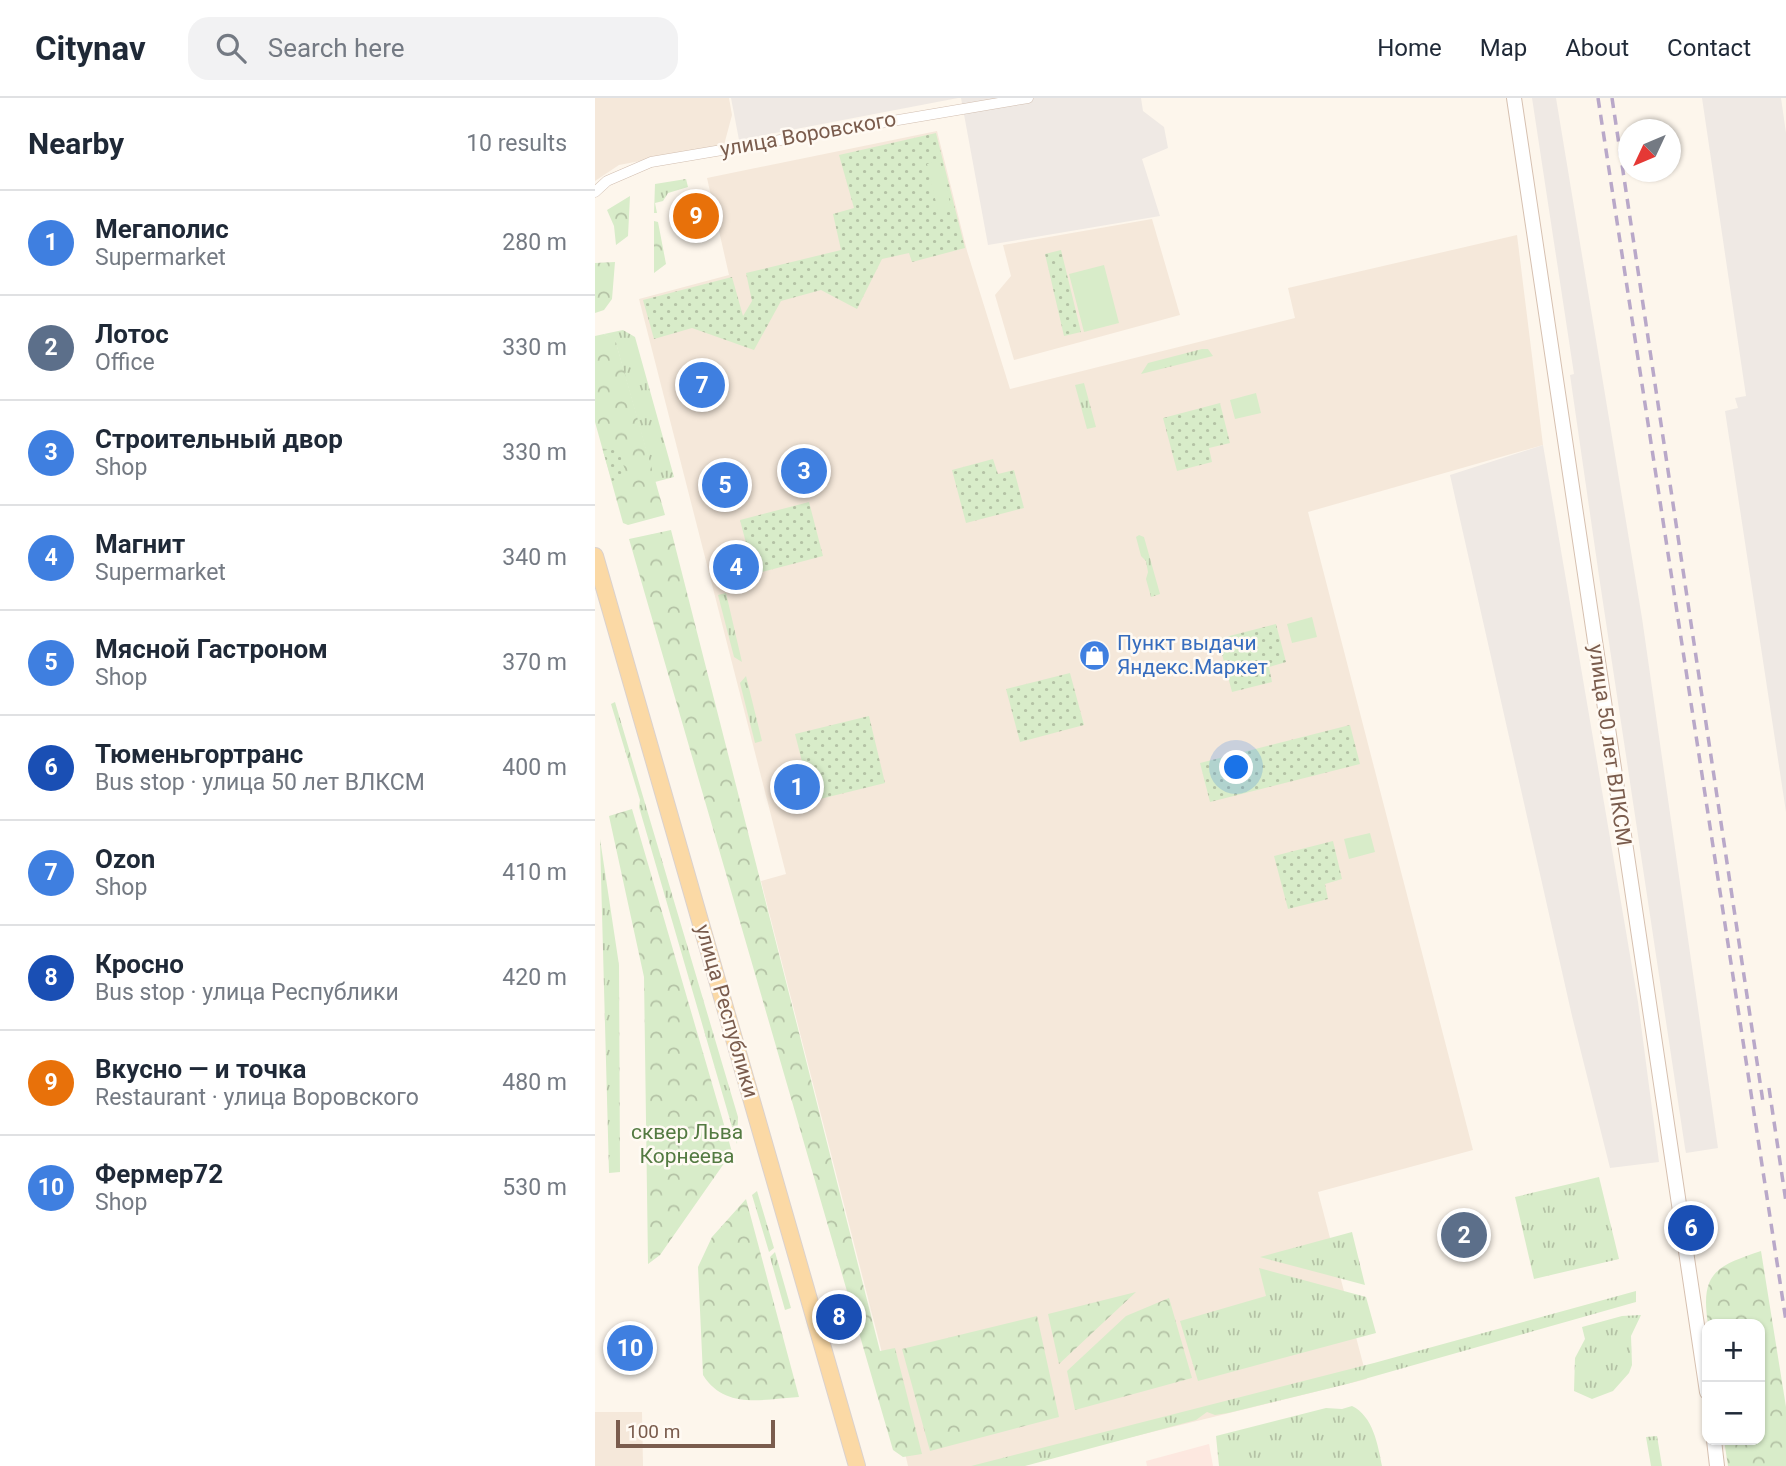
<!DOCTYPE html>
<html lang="en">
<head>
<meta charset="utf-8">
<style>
	:root { --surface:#fff; --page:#f2f2f3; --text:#1f2937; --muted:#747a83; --line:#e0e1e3; --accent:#db2777 }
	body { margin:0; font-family:Roboto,sans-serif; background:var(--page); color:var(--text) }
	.controls { position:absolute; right:21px; bottom:21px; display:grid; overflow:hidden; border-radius:14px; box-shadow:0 2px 5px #0004 }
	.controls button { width:63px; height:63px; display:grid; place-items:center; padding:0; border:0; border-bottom:2px solid var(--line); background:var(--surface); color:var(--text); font:35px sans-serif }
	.compass { position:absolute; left:1023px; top:21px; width:63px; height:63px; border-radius:50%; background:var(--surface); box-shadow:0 2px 5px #0004; rotate:226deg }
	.scale { position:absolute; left:21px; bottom:18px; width:159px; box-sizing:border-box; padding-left:7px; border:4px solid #7a5c4d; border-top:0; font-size:19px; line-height:24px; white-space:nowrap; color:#7a5c4d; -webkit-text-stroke:5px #fffaf3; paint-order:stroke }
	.you { position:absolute; left:642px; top:670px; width:24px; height:24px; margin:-18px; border:5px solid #fff; border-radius:50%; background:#1a73e8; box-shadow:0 0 0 10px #1a73e833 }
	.badge { display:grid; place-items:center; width:46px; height:46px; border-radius:50%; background:var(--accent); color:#fff; font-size:23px; font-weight:700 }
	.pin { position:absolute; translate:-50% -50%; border:4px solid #fff; box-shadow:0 2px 7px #0006 }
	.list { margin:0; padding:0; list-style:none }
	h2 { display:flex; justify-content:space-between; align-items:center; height:91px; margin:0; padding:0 28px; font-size:30px }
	h2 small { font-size:23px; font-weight:400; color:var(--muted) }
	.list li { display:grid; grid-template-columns:46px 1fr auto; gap:21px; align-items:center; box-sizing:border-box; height:105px; padding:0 28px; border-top:2px solid var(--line) }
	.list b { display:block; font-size:26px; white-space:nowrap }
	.list p { margin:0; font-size:23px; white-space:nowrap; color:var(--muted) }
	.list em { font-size:23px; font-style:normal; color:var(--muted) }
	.icon { flex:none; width:38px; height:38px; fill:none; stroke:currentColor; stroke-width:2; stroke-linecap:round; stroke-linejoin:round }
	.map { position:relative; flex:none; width:1191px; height:1368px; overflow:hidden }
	header { display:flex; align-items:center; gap:42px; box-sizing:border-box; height:98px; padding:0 35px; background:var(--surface); border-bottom:2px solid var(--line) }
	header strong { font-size:33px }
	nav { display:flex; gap:38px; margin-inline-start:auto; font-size:24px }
	.search { width:490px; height:63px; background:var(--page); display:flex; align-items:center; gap:18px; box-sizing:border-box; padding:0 24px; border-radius:21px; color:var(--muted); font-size:26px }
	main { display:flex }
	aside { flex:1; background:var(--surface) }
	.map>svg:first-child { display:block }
	.residential { fill:#f5e8da }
	.commercial { fill:#fde8e0 }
	.industrial { fill:#efe9e4 }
	.grass { fill:url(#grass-tufts) }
	.forest { fill:url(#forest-crowns) }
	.park { fill:url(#park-dots) }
	.pitch { fill:#d8ecc9 }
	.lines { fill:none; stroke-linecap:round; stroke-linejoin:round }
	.street-casing { stroke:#d1beb0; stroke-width:11 }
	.secondary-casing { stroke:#d6c0b0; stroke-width:16 }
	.primary-casing { stroke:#dad1cd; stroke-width:18 }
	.street { stroke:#fff; stroke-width:10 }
	.secondary { stroke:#fff; stroke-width:14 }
	.primary { stroke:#fbd9a5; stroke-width:16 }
	.rail { stroke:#b9a8c9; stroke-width:3.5; stroke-dasharray:10 7; stroke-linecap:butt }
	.labels { text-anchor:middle; stroke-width:5; stroke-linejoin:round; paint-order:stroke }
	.street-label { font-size:21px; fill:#7a5c4d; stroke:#fffaf3 }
	.shop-label { font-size:21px; fill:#366cbe; stroke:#fffaf3; text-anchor:start }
	.park-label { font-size:21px; fill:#537a41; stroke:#fffaf3 }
</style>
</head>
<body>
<header>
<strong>Citynav</strong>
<div class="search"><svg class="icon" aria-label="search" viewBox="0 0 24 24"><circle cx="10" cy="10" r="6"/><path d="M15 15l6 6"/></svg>Search here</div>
<nav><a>Home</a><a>Map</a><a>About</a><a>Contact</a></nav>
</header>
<main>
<aside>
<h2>Nearby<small>10 results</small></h2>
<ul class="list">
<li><span class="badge" style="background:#3f7fe0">1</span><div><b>Мегаполис</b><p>Supermarket</p></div><em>280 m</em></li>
<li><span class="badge" style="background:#5c6f8a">2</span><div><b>Лотос</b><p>Office</p></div><em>330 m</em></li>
<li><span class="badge" style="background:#3f7fe0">3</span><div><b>Строительный двор</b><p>Shop</p></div><em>330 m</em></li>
<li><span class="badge" style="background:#3f7fe0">4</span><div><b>Магнит</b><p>Supermarket</p></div><em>340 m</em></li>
<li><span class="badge" style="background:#3f7fe0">5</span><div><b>Мясной Гастроном</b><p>Shop</p></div><em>370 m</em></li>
<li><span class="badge" style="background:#1a4fb4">6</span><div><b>Тюменьгортранс</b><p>Bus stop · улица 50 лет ВЛКСМ</p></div><em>400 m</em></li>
<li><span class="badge" style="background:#3f7fe0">7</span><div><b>Ozon</b><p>Shop</p></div><em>410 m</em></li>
<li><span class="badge" style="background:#1a4fb4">8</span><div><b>Кросно</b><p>Bus stop · улица Республики</p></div><em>420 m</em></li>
<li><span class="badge" style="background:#e8710a">9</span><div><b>Вкусно — и точка</b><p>Restaurant · улица Воровского</p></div><em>480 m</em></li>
<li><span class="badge" style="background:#3f7fe0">10</span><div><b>Фермер72</b><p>Shop</p></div><em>530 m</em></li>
</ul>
</aside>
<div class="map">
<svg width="1191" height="1368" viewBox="0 0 1191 1368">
	<defs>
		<pattern id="grass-tufts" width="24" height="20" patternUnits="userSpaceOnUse" patternTransform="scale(1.75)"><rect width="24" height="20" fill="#d8ecc9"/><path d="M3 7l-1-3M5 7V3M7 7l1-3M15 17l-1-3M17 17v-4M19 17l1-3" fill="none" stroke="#b4c2a5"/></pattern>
		<pattern id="forest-crowns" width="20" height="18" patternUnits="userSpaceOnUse" patternTransform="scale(1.75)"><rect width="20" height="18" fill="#d8ecc9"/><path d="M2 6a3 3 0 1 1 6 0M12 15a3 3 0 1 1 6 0" fill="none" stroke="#b4c2a5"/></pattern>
		<pattern id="park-dots" width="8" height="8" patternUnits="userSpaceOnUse" patternTransform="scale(1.75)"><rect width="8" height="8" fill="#d8ecc9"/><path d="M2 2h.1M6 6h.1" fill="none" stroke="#b4c2a5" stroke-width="1.8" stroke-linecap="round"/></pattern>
	</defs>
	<rect width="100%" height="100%" fill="#fdf6ec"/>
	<path class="residential" d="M 0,0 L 134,0 L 137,17 L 129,47 L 24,67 L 0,83 Z
		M 342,33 L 372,153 L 415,291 L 700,220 L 693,190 L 922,137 L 948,347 L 713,414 L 878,1052 L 723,1094 L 772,1281 L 419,1368 L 313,1368 L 286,1251 L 166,783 L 191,776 L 44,201 L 134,177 L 112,80 Z
		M 557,121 L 585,217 L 419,262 L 400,197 L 416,178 L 408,147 Z
		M 0,1314 L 47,1314 L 48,1368 L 0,1368 Z"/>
	<path class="commercial" d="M 614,1346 L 618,1368 L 552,1368 L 551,1363 Z"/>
	<path class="industrial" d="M 136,0 L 363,0 L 144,42 Z
		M 366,0 L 546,0 L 548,13 L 569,29 L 573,50 L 547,61 L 565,118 L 393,147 Z
		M 937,0 L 961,0 L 1047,520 L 1123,1050 L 1091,1055 L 1090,1050 L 1004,478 L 975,277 L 979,276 Z
		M 1107,0 L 1186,0 L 1191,35 L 1191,714 L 1130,313 L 1143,310 L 1140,300 L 1151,298 Z
		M 948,347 L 1043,904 L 1064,1064 L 1015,1070 L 977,918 L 855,377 Z"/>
	<path class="grass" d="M 91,81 L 93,89 L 73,95 L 68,103 L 60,105 L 62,115 L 59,115 L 60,86 Z
		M 28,232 L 40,239 L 79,379 L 60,384 L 20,242 L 9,236 Z
		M 607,251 L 613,251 L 618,258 L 546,276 L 553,265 Z
		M 489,285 L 501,329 L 492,331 L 480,287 Z
		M 544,437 L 549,439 L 565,496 L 556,499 L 551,481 L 553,474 L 551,463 L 546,458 L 541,439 Z
		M 131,495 L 147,564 L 139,559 L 123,497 Z
		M 151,578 L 167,643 L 160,645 L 145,585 Z
		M 20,604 L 143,1019 L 142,1046 L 44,709 L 45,702 L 16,606 Z
		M 5,741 L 24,867 L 25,1074 L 14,1075 Z
		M 1004,1079 L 1024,1161 L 939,1181 L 920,1099 Z
		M 162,1093 L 179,1150 L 174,1154 L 157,1097 Z
		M 757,1134 L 770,1187 L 665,1159 Z
		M 180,1154 L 196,1210 L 190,1212 L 175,1159 Z
		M 664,1170 L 771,1199 L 781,1235 L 603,1283 L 585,1223 L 671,1198 Z
		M 1041,1193 L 1041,1204 L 752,1286 L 633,1315 L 620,1317 L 612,1314 L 601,1322 L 430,1368 L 376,1368 L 779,1265 Z
		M 1046,1217 L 1036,1238 L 1037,1267 L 1034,1275 L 1018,1293 L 997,1301 L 979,1293 L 980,1260 L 990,1241 L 987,1229 L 1027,1218 Z
		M 757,1308 C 778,1318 783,1347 787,1368 L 624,1368 L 621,1338 L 731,1310 L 747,1311 Z
		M 1062,1338 L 1067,1368 L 1056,1368 L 1051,1339 Z"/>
	<path class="forest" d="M 35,98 L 33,138 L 21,147 L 19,128 L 12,112 Z
		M 59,123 L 63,124 L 71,166 L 59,175 Z
		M 20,164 L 17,201 L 9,212 L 0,215 L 0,165 Z
		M 9,236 L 20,241 L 70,417 L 33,427 L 28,425 L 0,324 L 0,238 Z
		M 76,432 L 285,1253 L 300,1250 L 327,1356 L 308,1359 L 298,1352 L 34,441 Z
		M 37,711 L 137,1054 L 65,1157 L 53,1166 L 49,879 L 14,718 Z
		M 151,1101 L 204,1299 C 168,1301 130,1312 108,1277 L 103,1169 L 117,1139 Z
		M 1166,1153 L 1191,1309 L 1191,1368 L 1133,1368 L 1129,1342 L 1165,1342 L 1165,1226 L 1113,1226 C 1105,1175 1121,1168 1166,1153 Z
		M 541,1194 L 464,1266 L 453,1216 Z
		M 574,1200 L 597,1280 L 480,1312 L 472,1273 L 531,1218 Z
		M 442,1218 L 464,1319 L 335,1353 L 307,1251 Z"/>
	<path class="park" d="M 341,35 L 370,150 L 317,164 L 314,155 L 287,161 L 262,211 L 226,192 L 186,203 L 159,252 L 97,230 L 59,241 L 48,202 L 137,179 L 148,218 L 157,203 L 151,175 L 246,152 L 238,116 L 259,110 L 244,57 Z
		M 466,152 L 486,234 L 469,238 L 450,156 Z
		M 625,305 L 635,345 L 614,350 L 617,364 L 582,373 L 568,320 Z
		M 23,349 L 32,379 L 17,383 L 8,353 Z
		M 398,361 L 403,376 L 419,372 L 429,410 L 371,425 L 357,372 Z
		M 214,404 L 228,458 L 159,476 L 145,422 Z
		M 681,526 L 691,564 L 674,569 L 677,584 L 637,594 L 623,541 Z
		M 475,575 L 489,627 L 425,644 L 411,591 Z
		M 274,618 L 290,685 L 217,703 L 200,636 Z
		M 755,627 L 765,666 L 615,704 L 605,665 Z
		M 738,743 L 747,781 L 730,786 L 733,801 L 693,811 L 679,758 Z"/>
	<path class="pitch" d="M 345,63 L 356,109 L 343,113 L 332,66 Z
		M 509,167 L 524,225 L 489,234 L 474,176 Z
		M 661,295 L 666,315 L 640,321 L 635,302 Z
		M 717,519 L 722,539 L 697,545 L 692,526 Z
		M 775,735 L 780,754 L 754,761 L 749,741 Z"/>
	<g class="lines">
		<defs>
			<path id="street" d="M 0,94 L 12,83 L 56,64 L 433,0"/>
			<path id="secondary" d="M 919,0 L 1112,1294
				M 1119,1342 L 1122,1368"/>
			<path id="primary" d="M 0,458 L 262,1368"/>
		</defs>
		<use href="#street" class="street-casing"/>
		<use href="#secondary" class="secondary-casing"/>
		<use href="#primary" class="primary-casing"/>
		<use href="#street" class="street"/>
		<use href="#secondary" class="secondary"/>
		<use href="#primary" class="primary"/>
		<path class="rail" d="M 1003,0 L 1191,1223
			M 1017,0 L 1168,1004
			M 1174,990 L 1191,1104"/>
	</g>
	<defs>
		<symbol id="shop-disc" viewBox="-11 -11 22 22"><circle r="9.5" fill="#3f7fe0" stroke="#fffaf3"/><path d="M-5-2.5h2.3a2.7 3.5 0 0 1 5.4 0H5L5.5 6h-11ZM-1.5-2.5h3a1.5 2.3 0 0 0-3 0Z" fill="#fff"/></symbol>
	</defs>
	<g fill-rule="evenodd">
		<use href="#shop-disc" x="482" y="540" width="35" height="35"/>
	</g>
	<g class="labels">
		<g class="street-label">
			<text transform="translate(213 36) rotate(-10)" y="7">улица Воровского</text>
			<text transform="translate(1015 647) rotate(82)" y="7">улица 50 лет ВЛКСМ</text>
			<text transform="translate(132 913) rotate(74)" y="7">улица Республики</text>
		</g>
		<g class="shop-label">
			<text x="522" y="552">Пункт выдачи<tspan x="522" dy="24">Яндекс.Маркет</tspan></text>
		</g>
		<g class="park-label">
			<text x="92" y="1041">сквер Льва<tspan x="92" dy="24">Корнеева</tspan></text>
		</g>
	</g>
</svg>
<div class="controls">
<button>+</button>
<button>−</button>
</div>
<svg class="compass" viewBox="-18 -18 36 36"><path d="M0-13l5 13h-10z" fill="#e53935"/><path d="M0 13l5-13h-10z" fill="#747a83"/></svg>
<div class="scale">100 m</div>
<div class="you"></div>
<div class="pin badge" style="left:202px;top:689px;background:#3f7fe0">1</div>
<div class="pin badge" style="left:869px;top:1137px;background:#5c6f8a">2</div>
<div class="pin badge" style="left:209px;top:373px;background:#3f7fe0">3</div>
<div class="pin badge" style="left:141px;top:469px;background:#3f7fe0">4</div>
<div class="pin badge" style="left:130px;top:387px;background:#3f7fe0">5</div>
<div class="pin badge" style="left:1096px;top:1130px;background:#1a4fb4">6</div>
<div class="pin badge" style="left:107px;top:287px;background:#3f7fe0">7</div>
<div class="pin badge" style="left:244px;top:1219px;background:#1a4fb4">8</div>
<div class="pin badge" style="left:101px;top:118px;background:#e8710a">9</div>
<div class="pin badge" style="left:35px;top:1250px;background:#3f7fe0">10</div>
</div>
</main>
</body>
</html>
